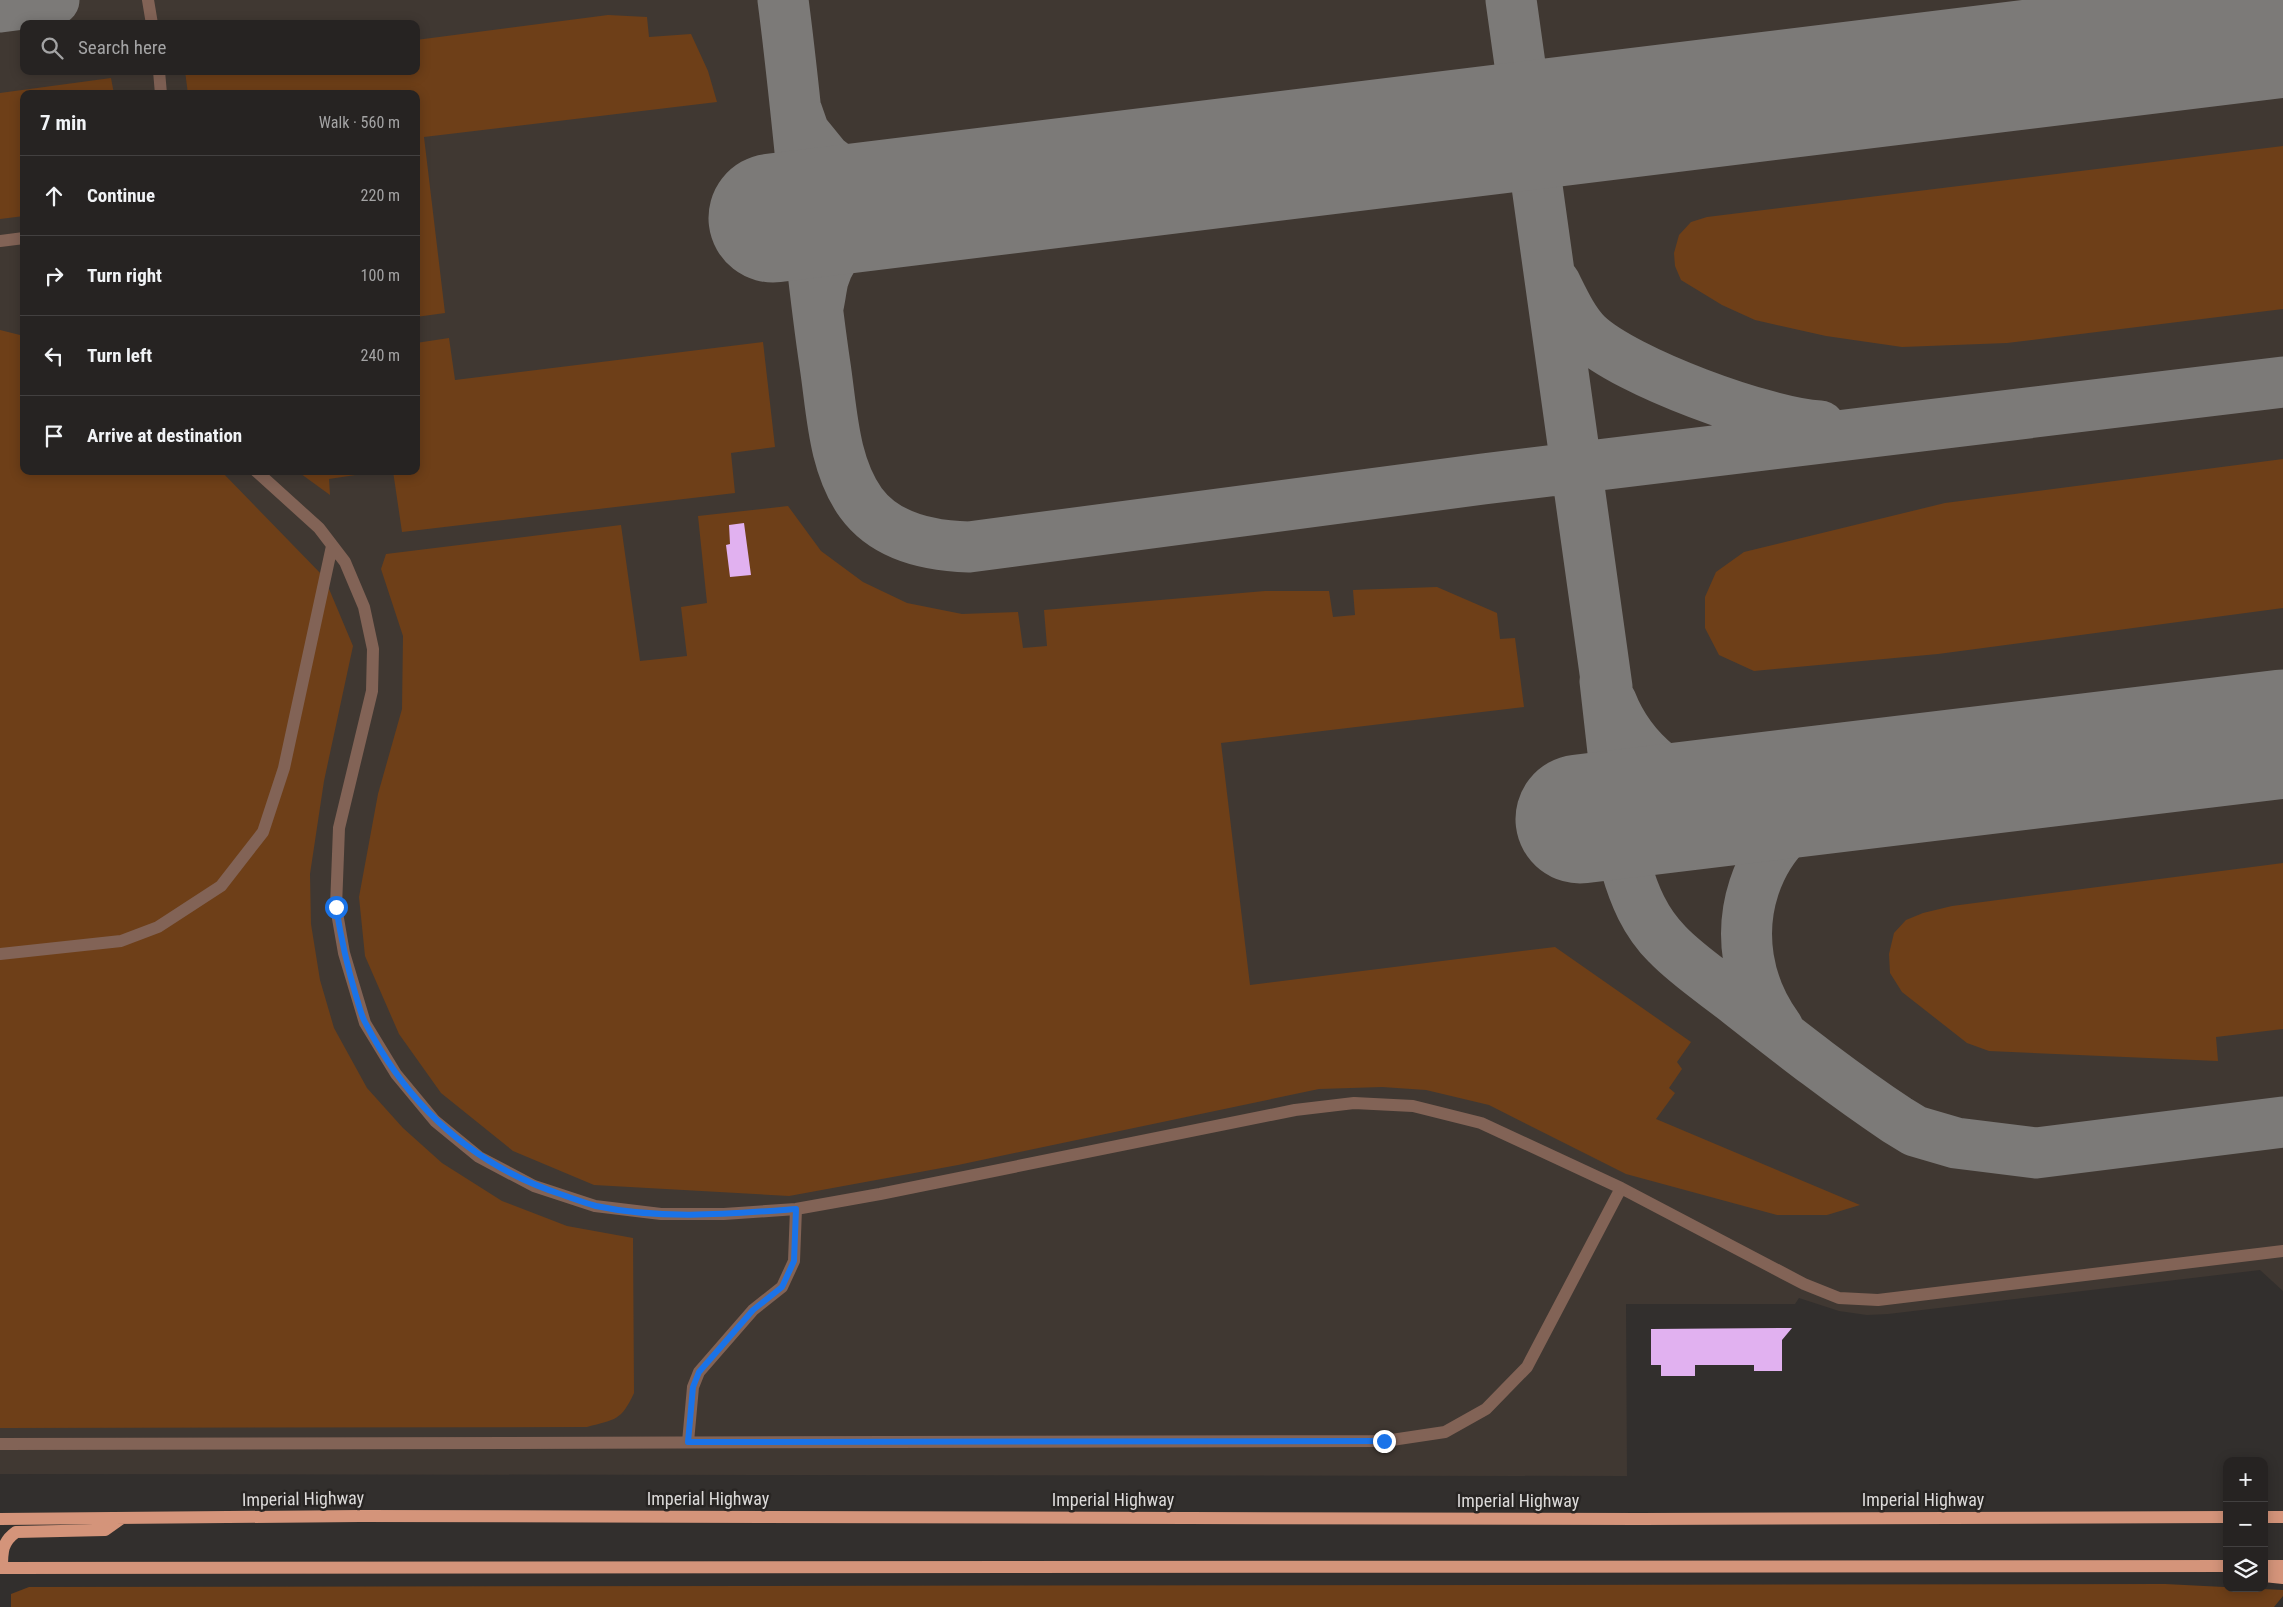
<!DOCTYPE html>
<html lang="en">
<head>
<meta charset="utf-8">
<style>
	:root { --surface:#262322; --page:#2e2b2a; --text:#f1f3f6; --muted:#a4a4a5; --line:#424040 }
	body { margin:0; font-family:"Roboto Condensed",sans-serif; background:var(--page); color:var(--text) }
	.controls { position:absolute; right:15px; bottom:15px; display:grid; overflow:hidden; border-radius:10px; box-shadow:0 2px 12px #0003 }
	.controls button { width:45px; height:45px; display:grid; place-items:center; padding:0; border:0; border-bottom:1px solid var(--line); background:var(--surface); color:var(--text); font:25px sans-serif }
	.stop { position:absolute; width:15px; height:15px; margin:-11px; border:4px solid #1a73e8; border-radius:50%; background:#fff }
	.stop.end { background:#1a73e8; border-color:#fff; box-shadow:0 1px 5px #0008 }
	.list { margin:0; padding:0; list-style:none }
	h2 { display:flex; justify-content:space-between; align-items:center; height:65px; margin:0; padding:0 20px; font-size:21px }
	h2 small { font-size:16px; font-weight:400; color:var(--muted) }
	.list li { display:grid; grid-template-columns:32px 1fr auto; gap:15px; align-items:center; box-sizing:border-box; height:80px; padding:0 20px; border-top:1px solid var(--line) }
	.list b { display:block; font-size:19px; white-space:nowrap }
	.list em { font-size:16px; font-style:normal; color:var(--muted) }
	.icon { flex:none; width:28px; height:28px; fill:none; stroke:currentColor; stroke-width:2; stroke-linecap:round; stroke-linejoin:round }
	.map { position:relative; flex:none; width:2283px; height:1607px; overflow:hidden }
	.search { position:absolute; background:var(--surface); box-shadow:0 2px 12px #0003; left:20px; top:20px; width:400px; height:55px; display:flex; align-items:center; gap:12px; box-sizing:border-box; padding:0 18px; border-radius:10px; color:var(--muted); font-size:19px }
	.panel { position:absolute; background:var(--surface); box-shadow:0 2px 12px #0003; left:20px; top:90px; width:400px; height:385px; border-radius:10px }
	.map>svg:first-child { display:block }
	.built { fill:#403832; fill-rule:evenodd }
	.green { fill:#6e3f18 }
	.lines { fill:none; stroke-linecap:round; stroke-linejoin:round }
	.taxiway { stroke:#7c7a78; stroke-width:51 }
	.runway { stroke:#7c7a78; stroke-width:129 }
	.building { fill:#e1b1f0 }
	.minor { stroke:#826356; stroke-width:12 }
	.major { stroke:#d4947a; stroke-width:12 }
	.route { stroke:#1a73e8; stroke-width:6 }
	.labels { text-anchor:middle; stroke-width:5; stroke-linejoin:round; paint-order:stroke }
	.street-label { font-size:18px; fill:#dcdad9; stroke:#282523 }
</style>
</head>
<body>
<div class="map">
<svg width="2283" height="1607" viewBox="0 0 2283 1607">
	<rect width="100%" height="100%" fill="#322f2d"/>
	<path class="built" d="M 0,0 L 2283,0 L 2283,1291 L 2260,1270 L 1888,1314 L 1867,1315 L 1839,1311 L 1799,1298 L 1795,1304 L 1626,1304 L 1627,1476 L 0,1474 ZM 24,24 L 416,24 L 416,71 L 24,71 ZM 24,94 L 416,94 L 416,471 L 24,471 Z"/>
	<path class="green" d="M 608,15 L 647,17 L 649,37 L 691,34 L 708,71 L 717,102 L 424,137 L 445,313 L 416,317 L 416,94 L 188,94 L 185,71 L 416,71 L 416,40 Z
		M 111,78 L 114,94 L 24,94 L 24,216 L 0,219 L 0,93 Z
		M 2283,146 L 2283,309 L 2007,343 L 1902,347 L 1826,336 L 1755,320 L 1722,305 L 1681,280 L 1675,266 L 1674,253 L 1679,235 L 1691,222 L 1707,217 Z
		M 0,330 L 24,336 L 24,471 L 221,471 L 324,577 L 353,646 L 324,781 L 310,874 L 311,924 L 320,980 L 334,1028 L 367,1088 L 403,1128 L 442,1163 L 502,1201 L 567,1226 L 633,1238 L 634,1393 C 621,1421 616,1419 587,1427 L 0,1428 Z
		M 449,338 L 455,380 L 763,342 L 775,447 L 731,453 L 735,493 L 402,532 L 393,471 L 416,471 L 416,343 Z
		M 2283,459 L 2283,608 L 1938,654 L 1754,671 L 1719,655 L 1705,628 L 1705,597 L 1716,572 L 1744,552 L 1945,503 Z
		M 297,471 L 382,471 L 329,479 L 330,495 Z
		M 788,506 L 821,551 L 863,582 L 907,603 L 962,614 L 1018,612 L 1023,648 L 1047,646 L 1044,610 L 1265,591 L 1329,591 L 1333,617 L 1355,615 L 1353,590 L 1437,587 L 1497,613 L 1500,639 L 1515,638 L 1524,707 L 1221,743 L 1250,985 L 1555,947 L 1691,1042 L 1677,1062 L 1682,1069 L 1669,1088 L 1675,1093 L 1656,1119 L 1860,1205 L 1827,1215 L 1777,1215 L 1626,1174 L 1489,1105 L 1426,1090 L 1382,1087 L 1319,1089 L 958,1165 L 789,1196 L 594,1185 L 513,1151 L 441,1093 L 399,1034 L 365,956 L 359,897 L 378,794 L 402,709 L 403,636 L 381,569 L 386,554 L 621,525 L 640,661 L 687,656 L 681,607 L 707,603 L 698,516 Z
		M 2283,863 L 2283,1029 L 2216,1037 L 2218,1061 L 1989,1051 L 1967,1043 L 1902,992 L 1890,973 L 1889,954 L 1894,933 L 1906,920 L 1923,913 L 1952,906 Z
		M 2165,1584 L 2283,1590 L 2283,1596 L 2274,1607 L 11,1607 L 11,1594 L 29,1587 Z"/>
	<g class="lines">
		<path class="taxiway" d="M 783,0 C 799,121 807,244 825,365 C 832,411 833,464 861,503 C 886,537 930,546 969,547 L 1483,479 L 2283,382
			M 1511,0 L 1607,687
			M 0,7 L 54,0
			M 797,112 L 804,132 L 826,159 L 851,178 L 877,192 L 910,201
			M 1555,283 C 1564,301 1573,321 1587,335 C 1626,372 1766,423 1820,426
			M 818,307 C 820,298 821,289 823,280 C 834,240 874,215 910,201
			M 1605,681 L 1626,867 C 1634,895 1645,922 1667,944 C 1688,966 1716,984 1741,1004 C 1792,1044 1843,1084 1897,1120 L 1915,1131 L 1956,1143 L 2036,1153 L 2283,1122
			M 1611,701 C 1630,750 1677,792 1732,795 C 1766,798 1815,787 1850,783
			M 1778,1028 C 1714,941 1751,819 1859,791 L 2087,759"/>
		<path class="runway" d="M 773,218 L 2283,33
			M 1580,819 L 2283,734"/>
	</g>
	<path class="building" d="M 744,523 L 751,575 L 730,577 L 726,545 L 730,544 L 729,525 Z
		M 1792,1328 L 1782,1340 L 1782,1371 L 1754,1371 L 1754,1365 L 1695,1365 L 1695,1376 L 1661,1376 L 1661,1365 L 1651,1365 L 1651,1329 Z"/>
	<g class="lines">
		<path class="minor" d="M 148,0 L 152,24
			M 159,71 L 161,94
			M 0,241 L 24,238
			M 256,471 L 319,528 L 345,562 L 364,607 L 373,649 L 372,691 L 339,828 L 336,907 L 344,953 L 365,1023 L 396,1074 L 435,1121 L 479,1157 L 534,1186 L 595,1206 L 661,1214 L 724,1214 L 796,1209 L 880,1194 L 1295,1110 L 1354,1103 L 1413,1106 L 1481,1123 L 1621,1188 L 1804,1284 L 1839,1298 L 1878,1300 L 2283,1251
			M 0,954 L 121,941 L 158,927 L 221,886 L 263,832 L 284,768 L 332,546
			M 688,1442 L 693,1387 L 699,1372 L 753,1310 L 782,1287 L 794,1261 L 796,1209
			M 0,1444 L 1385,1441 L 1445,1432 L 1486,1409 L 1527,1367 L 1621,1188"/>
		<path class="major" d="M 2264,1517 L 2283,1517
			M 0,1519 L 360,1516 L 1641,1519 L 2227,1517
			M 2264,1566 L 2283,1566
			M 0,1568 L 2227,1566
			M 2,1568 C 2,1552 2,1542 16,1532 L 105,1530 L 122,1518
			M 2264,1576 L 2283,1578"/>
	</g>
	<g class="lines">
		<path class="route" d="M 336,907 C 341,938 347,966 356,996 C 359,1005 361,1016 366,1024 C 409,1107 474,1166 563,1195 C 574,1199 585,1203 596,1206 C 661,1220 729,1214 796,1209 L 794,1261 L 782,1287 L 753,1310 L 699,1372 L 693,1387 L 688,1442 L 1384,1441"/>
	</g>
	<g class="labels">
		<g class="street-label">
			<text transform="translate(303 1499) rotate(-1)" y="6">Imperial Highway</text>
			<text x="708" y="1505">Imperial Highway</text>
			<text x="1113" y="1506">Imperial Highway</text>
			<text x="1923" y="1506">Imperial Highway</text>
			<text x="1518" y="1507">Imperial Highway</text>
		</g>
	</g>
</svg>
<div class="controls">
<button>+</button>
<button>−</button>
<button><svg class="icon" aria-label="layers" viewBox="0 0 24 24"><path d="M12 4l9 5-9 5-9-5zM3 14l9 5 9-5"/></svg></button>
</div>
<div class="stop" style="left:336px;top:907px"></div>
<div class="stop end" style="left:1384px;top:1441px"></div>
<div class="search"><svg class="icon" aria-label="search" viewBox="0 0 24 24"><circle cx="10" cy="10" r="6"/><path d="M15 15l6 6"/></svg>Search here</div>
<section class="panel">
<h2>7 min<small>Walk · 560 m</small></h2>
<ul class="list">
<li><svg class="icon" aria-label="ahead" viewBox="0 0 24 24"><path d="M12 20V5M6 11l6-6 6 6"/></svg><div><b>Continue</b></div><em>220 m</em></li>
<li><svg class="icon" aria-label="right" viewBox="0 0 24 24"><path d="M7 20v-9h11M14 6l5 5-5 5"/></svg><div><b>Turn right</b></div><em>100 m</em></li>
<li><svg class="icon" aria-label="left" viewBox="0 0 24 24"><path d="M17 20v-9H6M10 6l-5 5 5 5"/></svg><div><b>Turn left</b></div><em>240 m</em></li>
<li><svg class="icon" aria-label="arrive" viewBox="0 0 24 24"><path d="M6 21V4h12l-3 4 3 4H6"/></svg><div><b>Arrive at destination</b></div></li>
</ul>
</section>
</div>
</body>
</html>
